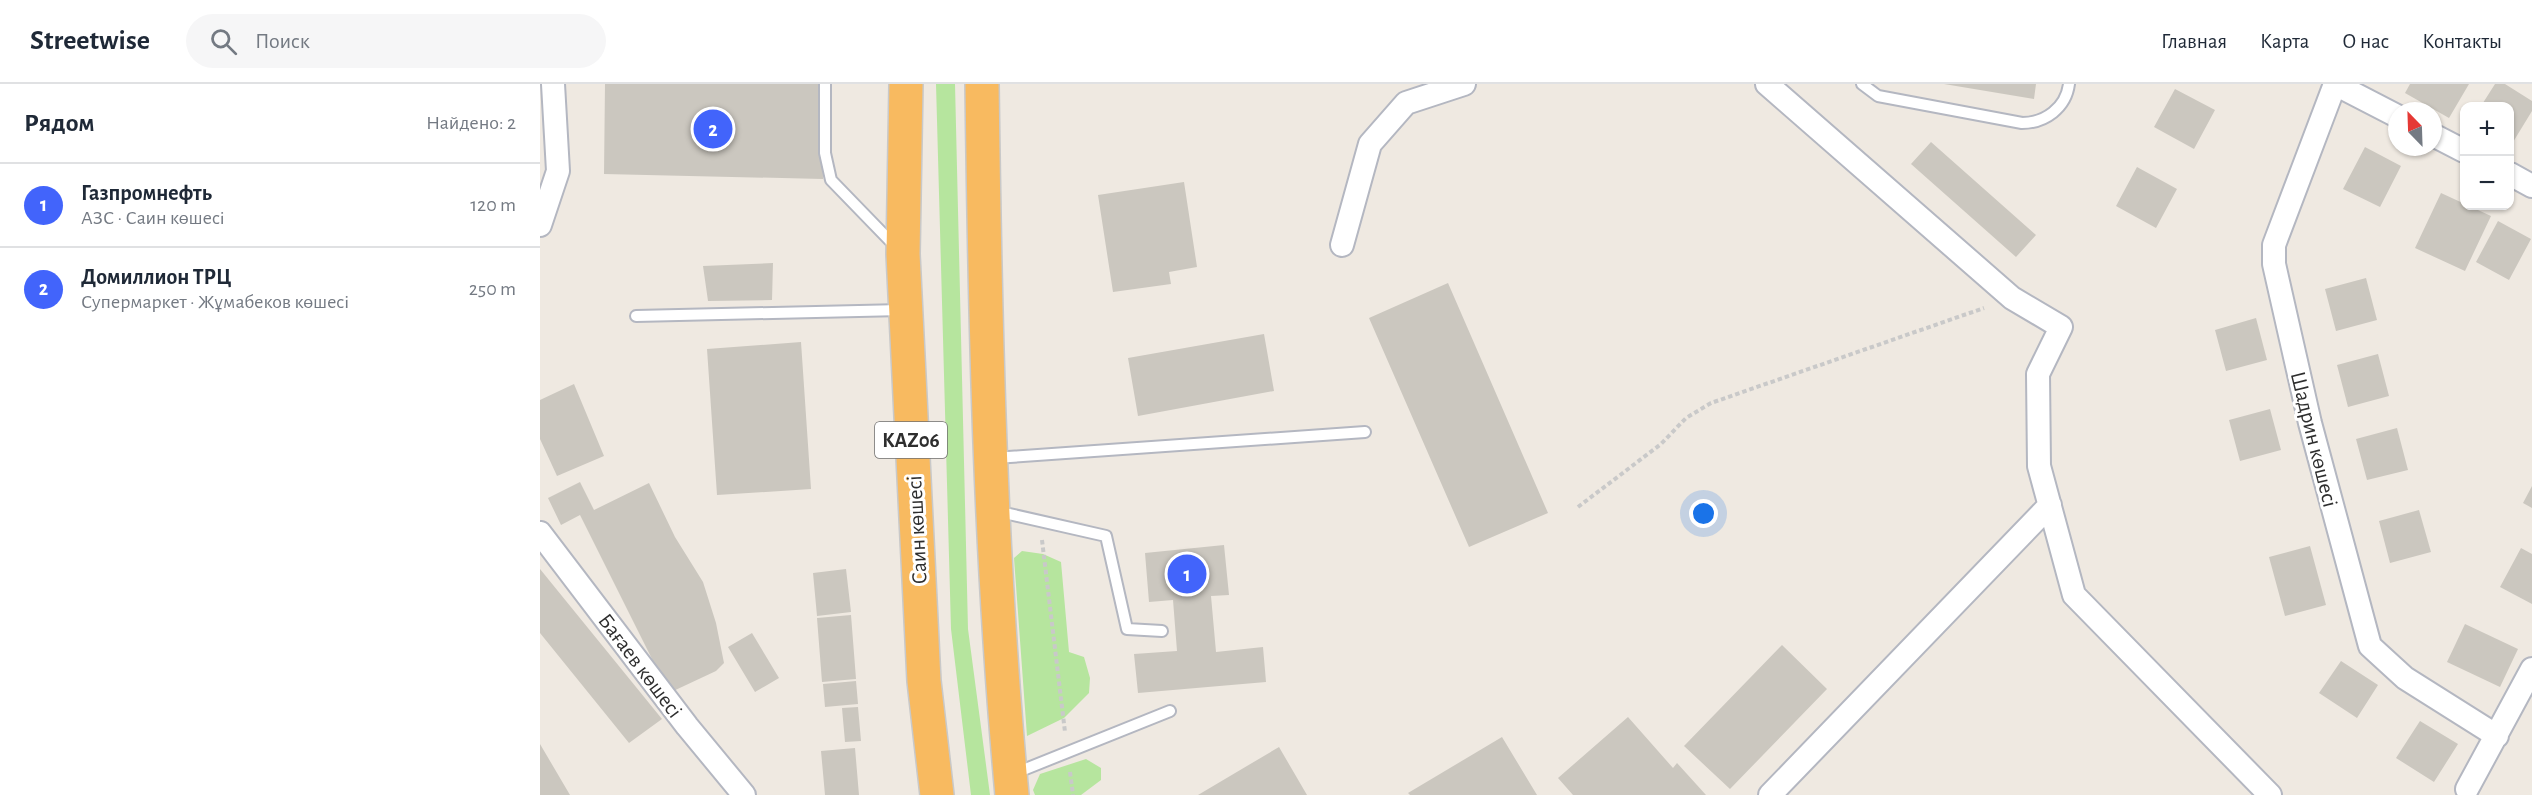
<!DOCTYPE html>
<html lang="ru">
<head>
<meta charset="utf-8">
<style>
	:root { --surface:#fff; --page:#f6f6f7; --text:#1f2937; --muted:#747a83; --line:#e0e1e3; --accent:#4264fb }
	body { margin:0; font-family:"Alegreya Sans",sans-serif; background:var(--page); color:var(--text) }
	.controls { position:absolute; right:18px; top:18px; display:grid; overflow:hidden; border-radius:12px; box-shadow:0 2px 4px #0004 }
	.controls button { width:54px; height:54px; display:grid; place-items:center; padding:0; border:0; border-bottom:2px solid var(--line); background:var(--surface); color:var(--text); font:30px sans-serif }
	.compass { position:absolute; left:1848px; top:18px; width:54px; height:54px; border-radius:50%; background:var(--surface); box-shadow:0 2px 4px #0004; rotate:337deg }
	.you { position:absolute; left:1164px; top:430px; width:21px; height:21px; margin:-15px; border:4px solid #fff; border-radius:50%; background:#1a73e8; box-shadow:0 0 0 9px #1a73e833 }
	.badge { display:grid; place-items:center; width:39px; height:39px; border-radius:50%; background:var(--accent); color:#fff; font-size:20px; font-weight:700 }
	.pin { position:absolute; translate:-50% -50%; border:3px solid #fff; box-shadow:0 2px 6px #0006 }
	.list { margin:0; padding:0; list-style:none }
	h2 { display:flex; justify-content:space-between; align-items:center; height:78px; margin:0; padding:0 24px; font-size:26px }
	h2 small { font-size:20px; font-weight:400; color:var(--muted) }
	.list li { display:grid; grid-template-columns:39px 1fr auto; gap:18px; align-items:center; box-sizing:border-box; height:84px; padding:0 24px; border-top:2px solid var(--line) }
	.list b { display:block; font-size:22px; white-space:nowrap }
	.list p { margin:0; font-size:20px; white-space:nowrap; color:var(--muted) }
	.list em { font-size:20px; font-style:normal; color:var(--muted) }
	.icon { flex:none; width:33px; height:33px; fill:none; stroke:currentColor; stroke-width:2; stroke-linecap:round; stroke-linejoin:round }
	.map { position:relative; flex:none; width:1992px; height:711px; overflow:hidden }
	header { display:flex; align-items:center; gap:36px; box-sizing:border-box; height:84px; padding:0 30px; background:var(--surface); border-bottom:2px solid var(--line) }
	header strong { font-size:28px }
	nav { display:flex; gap:33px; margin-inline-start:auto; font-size:21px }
	.search { width:420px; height:54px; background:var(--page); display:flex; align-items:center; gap:15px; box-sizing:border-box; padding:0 21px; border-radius:33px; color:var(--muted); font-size:22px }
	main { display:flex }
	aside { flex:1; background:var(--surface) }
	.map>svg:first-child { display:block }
	.green { fill:#b6e59e }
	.building { fill:#cbc7bf }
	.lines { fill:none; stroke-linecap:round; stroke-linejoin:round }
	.service-casing { stroke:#b4b7c1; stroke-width:14 }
	.minor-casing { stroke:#b4b7c1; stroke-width:26 }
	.trunk-casing { stroke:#c9c9c9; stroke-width:36 }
	.path { stroke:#c9c9c9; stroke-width:4; stroke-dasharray:4.5 3; stroke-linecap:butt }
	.service { stroke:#fff; stroke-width:10 }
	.minor { stroke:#fff; stroke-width:22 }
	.trunk { stroke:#f8ba60; stroke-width:33 }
	.labels { text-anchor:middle; stroke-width:6; stroke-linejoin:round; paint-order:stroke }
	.shield { fill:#fff; stroke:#6d6d6d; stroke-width:1.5 }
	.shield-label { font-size:21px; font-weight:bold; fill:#2e2e2e }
	.street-label { font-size:22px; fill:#2e2e2e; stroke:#fff }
</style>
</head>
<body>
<header>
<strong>Streetwise</strong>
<div class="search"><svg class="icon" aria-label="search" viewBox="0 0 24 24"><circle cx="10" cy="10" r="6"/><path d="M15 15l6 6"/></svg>Поиск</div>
<nav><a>Главная</a><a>Карта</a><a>О нас</a><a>Контакты</a></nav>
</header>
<main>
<aside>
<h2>Рядом<small>Найдено: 2</small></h2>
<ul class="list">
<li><span class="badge">1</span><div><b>Газпромнефть</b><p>АЗС · Саин көшесі</p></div><em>120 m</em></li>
<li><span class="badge">2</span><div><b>Домиллион ТРЦ</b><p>Супермаркет · Жұмабеков көшесі</p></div><em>250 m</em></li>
</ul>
</aside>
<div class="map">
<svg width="1992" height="711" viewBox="0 0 1992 711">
	<rect width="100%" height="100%" fill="#efe9e1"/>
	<path class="green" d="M 396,0 L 415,0 L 428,545 L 450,711 L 431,711 L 411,545 Z
		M 482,467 L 503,470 L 521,478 L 529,568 L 544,573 L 550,594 L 549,609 L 524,634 L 487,652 L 474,474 Z
		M 546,675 L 561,684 L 561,696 L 541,711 L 495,711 L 493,706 L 500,690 Z"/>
	<path class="building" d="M 65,0 L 281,0 L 283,95 L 64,90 Z
		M 1404,0 L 1496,0 L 1494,15 Z
		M 1870,0 L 1929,0 L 1909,34 L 1865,9 Z
		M 1955,0 L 1965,0 L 1992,17 L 1992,27 L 1970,63 L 1970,22 L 1941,22 Z
		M 1635,5 L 1675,26 L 1654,65 L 1614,43 Z
		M 1391,58 L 1496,151 L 1476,173 L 1371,80 Z
		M 1825,63 L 1861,82 L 1840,123 L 1803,105 Z
		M 1597,83 L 1637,105 L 1616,144 L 1576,122 Z
		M 644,98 L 657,183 L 629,188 L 631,200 L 573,208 L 558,111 Z
		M 1901,109 L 1951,132 L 1925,187 L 1875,164 Z
		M 1958,137 L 1991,155 L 1969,196 L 1936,178 Z
		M 233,179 L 232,216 L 168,217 L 163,182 Z
		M 1826,194 L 1837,236 L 1796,247 L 1785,205 Z
		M 908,199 L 1008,429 L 929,463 L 829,234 Z
		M 1716,234 L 1727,276 L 1686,287 L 1675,246 Z
		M 724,250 L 734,307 L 598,332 L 588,274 Z
		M 261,258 L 271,405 L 177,411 L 167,265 Z
		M 1838,270 L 1849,312 L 1808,323 L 1797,281 Z
		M 34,300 L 64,372 L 17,392 L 0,355 L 0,316 Z
		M 1730,325 L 1741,366 L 1700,377 L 1689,336 Z
		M 1857,344 L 1868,386 L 1827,396 L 1816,355 Z
		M 40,398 L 54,426 L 109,399 L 135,453 L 163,498 L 176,539 L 184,579 L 176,587 L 129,609 L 40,431 L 21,441 L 8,414 Z
		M 1992,402 L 1992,424 L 1983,419 Z
		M 1879,426 L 1891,468 L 1850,479 L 1839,437 Z
		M 684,461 L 689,511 L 671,512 L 676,568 L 723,563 L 726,598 L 598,609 L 594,570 L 637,567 L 633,516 L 609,518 L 605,469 Z
		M 1770,462 L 1786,521 L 1745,532 L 1729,473 Z
		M 1981,464 L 1992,470 L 1992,520 L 1960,503 Z
		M 0,485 L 122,635 L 89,659 L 0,549 Z
		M 306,485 L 311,528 L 277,532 L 273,489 Z
		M 311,531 L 316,595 L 282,598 L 277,534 Z
		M 1925,540 L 1978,565 L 1960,603 L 1907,578 Z
		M 212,549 L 239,594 L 215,608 L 188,563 Z
		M 1242,561 L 1287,605 L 1190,705 L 1144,662 Z
		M 1801,577 L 1838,601 L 1817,634 L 1779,609 Z
		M 316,597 L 318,620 L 285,623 L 283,600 Z
		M 318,623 L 321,657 L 305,658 L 302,624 Z
		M 1088,633 L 1133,684 L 1137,679 L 1166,711 L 1033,711 L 1018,694 Z
		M 1880,637 L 1918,660 L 1894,698 L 1856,674 Z
		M 962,653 L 997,711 L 870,711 L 868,709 Z
		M 0,660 L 30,711 L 0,711 Z
		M 739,663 L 767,711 L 658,711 Z
		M 315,664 L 319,711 L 285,711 L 281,667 Z"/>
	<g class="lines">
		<defs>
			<path id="service" d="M 285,0 L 285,69 L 291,96 L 355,162
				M 1322,0 L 1338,12 L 1482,39 C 1505,39 1526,24 1529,0
				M 96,232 L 362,226
				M 455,374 L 825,348
				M 456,427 L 566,452 L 587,545 L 622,547
				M 473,690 L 630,627"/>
			<path id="minor" d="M 1227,0 L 1472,214 L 1521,243 L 1498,290 L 1499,382 L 1534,511 L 1730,711
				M 1795,0 L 1734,161 L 1734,180 L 1770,339 L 1830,562 L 1865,594 L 1957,652
				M 1795,0 L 1857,32
				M 1893,51 L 1924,67
				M 1970,90 L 1992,102
				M 0,141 L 18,87 L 13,0
				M 802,161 L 830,60 L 866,19 L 924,0
				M 0,449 L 147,642 L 204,711
				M 1927,705 L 1992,585
				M 1230,711 L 1510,421"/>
			<path id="trunk" d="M 366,0 L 363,170 L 384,597 L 397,711
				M 442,0 C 445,238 450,474 472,711"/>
		</defs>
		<use href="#service" class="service-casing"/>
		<use href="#minor" class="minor-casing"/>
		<use href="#trunk" class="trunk-casing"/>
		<path class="path" d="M 1038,423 L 1121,360 L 1146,334 L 1171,319 L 1444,224
			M 502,456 L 525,648
			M 530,688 L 533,711"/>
		<use href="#service" class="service"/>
		<use href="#minor" class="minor"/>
		<use href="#trunk" class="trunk"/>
	</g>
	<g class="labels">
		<rect class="shield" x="335" y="338" width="72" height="36" rx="4.5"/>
		<g class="shield-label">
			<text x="371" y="363">KАZ06</text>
		</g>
		<g class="street-label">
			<text transform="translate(1775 355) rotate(76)" y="8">Шадрин көшесі</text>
			<text transform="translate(376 446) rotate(-93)" y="8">Саин көшесі</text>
			<text transform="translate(101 581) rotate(53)" y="8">Бағаев көшесі</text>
		</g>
	</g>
</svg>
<div class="controls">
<button>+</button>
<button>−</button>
</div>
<svg class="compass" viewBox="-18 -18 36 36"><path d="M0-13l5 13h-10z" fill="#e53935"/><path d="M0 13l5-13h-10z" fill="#747a83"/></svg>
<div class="you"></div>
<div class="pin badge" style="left:647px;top:490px">1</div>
<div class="pin badge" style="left:173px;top:45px">2</div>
</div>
</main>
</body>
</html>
